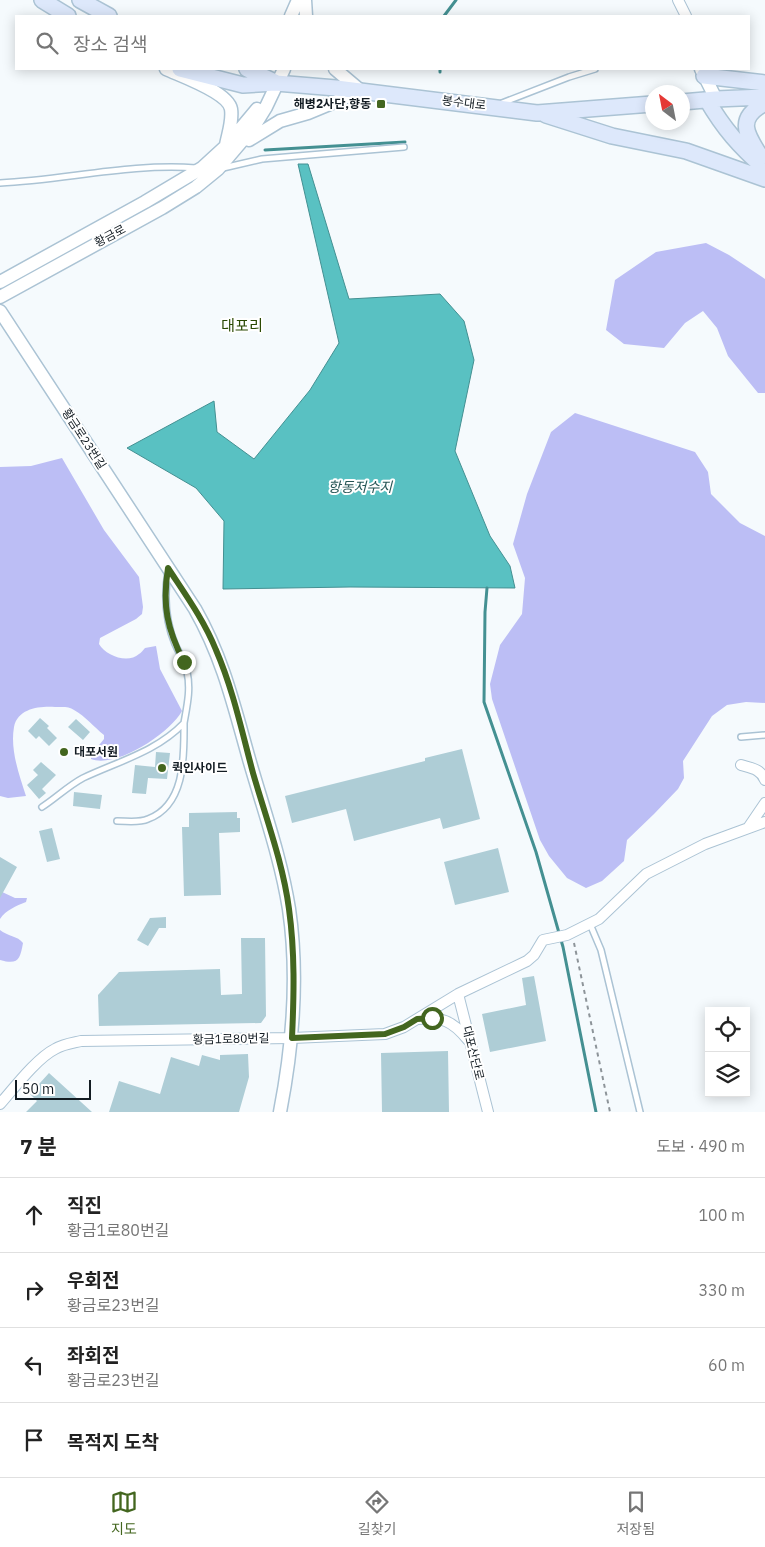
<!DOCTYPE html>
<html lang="ko">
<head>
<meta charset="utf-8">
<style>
	:root { --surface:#fff; --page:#f2f2f2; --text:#222; --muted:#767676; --line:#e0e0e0; --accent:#43661f }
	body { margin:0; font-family:"IBM Plex Sans","Noto Sans KR",sans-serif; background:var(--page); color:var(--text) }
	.controls { position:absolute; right:15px; bottom:15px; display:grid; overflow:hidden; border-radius:0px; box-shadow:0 2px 12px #0003 }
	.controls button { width:45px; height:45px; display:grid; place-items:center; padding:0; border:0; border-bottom:1px solid var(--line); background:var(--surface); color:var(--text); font:25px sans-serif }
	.compass { position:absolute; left:645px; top:85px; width:45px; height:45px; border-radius:50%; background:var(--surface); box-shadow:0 2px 12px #0003; rotate:328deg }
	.scale { position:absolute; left:15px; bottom:12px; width:76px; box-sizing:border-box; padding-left:5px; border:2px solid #131c23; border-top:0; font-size:14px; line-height:18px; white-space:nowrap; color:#131c23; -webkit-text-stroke:4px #fff; paint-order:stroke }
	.stop { position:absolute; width:15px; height:15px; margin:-11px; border:4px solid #43661f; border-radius:50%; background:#fff }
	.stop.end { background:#43661f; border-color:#fff; box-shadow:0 1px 5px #0008 }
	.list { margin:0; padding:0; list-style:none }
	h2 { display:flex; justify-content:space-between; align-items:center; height:65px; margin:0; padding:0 20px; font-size:21px }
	h2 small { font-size:16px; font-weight:400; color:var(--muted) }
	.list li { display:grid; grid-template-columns:32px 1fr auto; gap:15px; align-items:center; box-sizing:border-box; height:75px; padding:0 20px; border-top:1px solid var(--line) }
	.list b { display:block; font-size:19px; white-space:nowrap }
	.list p { margin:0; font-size:16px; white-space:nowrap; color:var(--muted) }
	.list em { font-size:16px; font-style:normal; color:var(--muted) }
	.icon { flex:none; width:28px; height:28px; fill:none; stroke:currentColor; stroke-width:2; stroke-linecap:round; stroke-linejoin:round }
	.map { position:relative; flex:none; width:765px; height:1112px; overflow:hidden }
	.search { position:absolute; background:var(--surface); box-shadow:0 2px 12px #0003; left:15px; right:15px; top:15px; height:55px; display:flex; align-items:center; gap:12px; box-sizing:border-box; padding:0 18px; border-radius:0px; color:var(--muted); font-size:19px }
	.sheet { height:365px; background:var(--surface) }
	nav { display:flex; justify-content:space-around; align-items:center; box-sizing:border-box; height:70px; border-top:1px solid var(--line); background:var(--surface); font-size:14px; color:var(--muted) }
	nav a { display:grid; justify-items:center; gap:2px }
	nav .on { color:var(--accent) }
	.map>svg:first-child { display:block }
	.forest { fill:#bcbef5 }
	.water { fill:#59c1c2; stroke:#449092 }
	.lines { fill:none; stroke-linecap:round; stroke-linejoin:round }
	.stream { stroke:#449092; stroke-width:3 }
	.building { fill:#aecdd6 }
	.service-casing { stroke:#abc3d4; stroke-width:8 }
	.minor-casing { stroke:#abc3d4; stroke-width:12 }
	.tertiary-casing { stroke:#abc3d4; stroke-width:15 }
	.secondary-casing { stroke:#abc3d4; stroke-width:18 }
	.path { stroke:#8d9499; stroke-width:2; stroke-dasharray:4 4; stroke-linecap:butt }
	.service { stroke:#fff; stroke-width:5 }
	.minor { stroke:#fff; stroke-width:10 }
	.tertiary { stroke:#fff; stroke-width:12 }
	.secondary { stroke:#dde8fb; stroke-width:15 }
	.route { stroke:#43661f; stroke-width:6 }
	.poi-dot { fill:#43661f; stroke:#fff; stroke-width:2 }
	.labels { text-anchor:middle; stroke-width:4; stroke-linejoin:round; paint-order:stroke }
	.street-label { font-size:12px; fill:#131c23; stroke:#fff }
	.poi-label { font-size:12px; font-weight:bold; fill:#131c23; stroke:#fff; text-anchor:start }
	.water-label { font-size:14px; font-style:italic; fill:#255454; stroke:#fff }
	.quarter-label { font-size:15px; fill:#2a4902; stroke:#fff }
</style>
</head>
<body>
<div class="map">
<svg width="765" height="1112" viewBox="0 0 765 1112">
	<rect width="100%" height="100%" fill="#f5fafd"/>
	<path class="forest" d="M 706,243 L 729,255 L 765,279 L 765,393 L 758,393 L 728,356 L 717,328 L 703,311 L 685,323 L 664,348 L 624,344 L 606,330 L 615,280 L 656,252 Z
		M 575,413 L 695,452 L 708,472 L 711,494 L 740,523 L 765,536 L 765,703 L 746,702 L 727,705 L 712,716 L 683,761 L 684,778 L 678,789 L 654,814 L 627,840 L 624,861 L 602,881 L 586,888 L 567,878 L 549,856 L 540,840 L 492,699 L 490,684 L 500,645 L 522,614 L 525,578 L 513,544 L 527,494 L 551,432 Z
		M 62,458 L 104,530 L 139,577 L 143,607 L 142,614 L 136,619 L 100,638 L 99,644 C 106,656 128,664 139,654 C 141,653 143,650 145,648 L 156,646 L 160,669 L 182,711 C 170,733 116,769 91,759 L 91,755 L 104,739 L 104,735 C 94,727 85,716 74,710 C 69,706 62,707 55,707 C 40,706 18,708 14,727 C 10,750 19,774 26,796 L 8,798 L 0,796 L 0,467 L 31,466 Z
		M 0,891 L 15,898 L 27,898 L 26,902 C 16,906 6,910 0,919 Z
		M 0,930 C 7,936 18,936 23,943 C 20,960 18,965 0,960 Z"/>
	<path class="water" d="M 298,164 L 308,164 L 349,299 L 440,294 L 464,321 L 474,360 L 455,451 L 490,536 L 510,566 L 515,588 L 350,587 L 223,589 L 224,521 L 196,488 L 127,448 L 214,401 L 217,432 L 254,459 L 310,390 L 339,343 Z"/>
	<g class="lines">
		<path class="stream" d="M 444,16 L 456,0
			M 440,72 L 440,69
			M 265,150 L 405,142
			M 487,588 L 485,612 L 484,702 L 536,852 L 563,947 L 596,1112"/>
	</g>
	<path class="building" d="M 40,718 L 49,726 L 47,728 L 57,738 L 49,746 L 39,736 L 36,739 L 28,731 Z
		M 76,719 L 90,732 L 83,740 L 68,727 Z
		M 462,749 L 480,819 L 443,829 L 440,818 L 354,841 L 346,809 L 292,823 L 285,796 L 425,761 L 425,758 Z
		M 156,752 L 170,753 L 167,779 L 148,778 L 146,794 L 132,793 L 135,765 L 155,767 Z
		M 41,762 L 56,775 L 42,789 L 46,793 L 39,799 L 27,785 L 38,775 L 33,770 Z
		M 74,792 L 102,795 L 100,809 L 73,806 Z
		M 237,812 L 237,818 L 240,818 L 240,832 L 219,833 L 221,895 L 184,896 L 182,827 L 189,827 L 189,813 Z
		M 52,828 L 60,859 L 47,862 L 39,831 Z
		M 498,848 L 509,892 L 455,905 L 444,862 Z
		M 0,857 L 17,867 L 0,898 Z
		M 166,917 L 166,928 L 159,928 L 148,946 L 137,940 L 150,918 Z
		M 241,938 L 265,938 L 266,1016 L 261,1023 L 99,1026 L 98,995 L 119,972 L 220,969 L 221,995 L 242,994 Z
		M 534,976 L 546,1041 L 490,1052 L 482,1014 L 526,1005 L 522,978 Z
		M 448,1051 L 449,1112 L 382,1112 L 381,1053 Z
		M 248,1054 L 249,1077 L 239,1112 L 109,1112 L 119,1081 L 160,1094 L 171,1057 L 199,1066 L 202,1055 L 220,1060 L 220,1055 Z
		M 49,1073 L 92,1112 L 26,1112 L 37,1101 L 30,1094 Z"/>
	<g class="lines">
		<defs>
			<path id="service" d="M 502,103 L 569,77 L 595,69
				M 223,168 L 262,159 L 404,147
				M 0,183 C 65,180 131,163 196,168
				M 168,571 C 164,596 165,620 175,644 C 179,653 185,662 187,672 C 191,689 187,706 184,723
				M 741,737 L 765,735
				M 42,807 C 56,798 68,786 83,778 C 119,761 156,752 184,723 C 184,755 186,805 148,819 C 139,823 128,821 117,821
				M 590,924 L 601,950 L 640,1112"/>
			<path id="minor" d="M 678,0 L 686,16
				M 741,765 C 751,768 761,769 765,780
				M 748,828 L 765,803
				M 458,994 L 488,1112
				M 418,1019 C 442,1017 452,1020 468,1040
				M 0,1104 C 14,1088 37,1058 55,1049 C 63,1044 72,1043 81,1041 L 292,1038 L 385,1034 L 404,1027 L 458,994 L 527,961 L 534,955 L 543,940 L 567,935 L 599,919 L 646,874 L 705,844 L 765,822"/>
			<path id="tertiary" d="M 305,0 L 306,16
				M 291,16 L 298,0
				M 166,69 C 181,76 228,92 231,109 C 233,121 228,134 226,145
				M 701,69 L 716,99
				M 249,140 L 280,121 L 308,113 L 361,91 L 335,69
				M 0,282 L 145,202 L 202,168 L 226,146 L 257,109
				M 0,297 L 162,208 L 196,187 L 218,169 L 253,128 L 266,107 L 284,69
				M 0,311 L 195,609 C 223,658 234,706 249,759 C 263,808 281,858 289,909 C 299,977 293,1045 280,1112"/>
			<path id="secondary" d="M 42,0 L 68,16
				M 80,0 L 109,16
				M 180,69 L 243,85 L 276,83 L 336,88 L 537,113 L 652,104
				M 247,69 L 275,82
				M 704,76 L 765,83
				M 707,100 C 724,129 739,146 765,169
				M 682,102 L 716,99 L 765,97
				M 546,115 L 612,136 L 686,151 L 765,179
				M 761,157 C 747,135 735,119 765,103"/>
		</defs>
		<use href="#service" class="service-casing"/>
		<use href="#minor" class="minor-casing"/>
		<use href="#tertiary" class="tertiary-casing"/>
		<use href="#secondary" class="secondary-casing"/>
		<path class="path" d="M 574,943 L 610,1112"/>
		<use href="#service" class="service"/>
		<use href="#minor" class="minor"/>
		<use href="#tertiary" class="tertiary"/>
		<use href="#secondary" class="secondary"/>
	</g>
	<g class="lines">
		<path class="route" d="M 184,662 C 167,629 162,605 168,568 C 185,594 204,620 216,650 C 233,689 242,732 253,773 C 266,818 283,863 289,909 C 295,953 294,994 292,1038 L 385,1034 L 404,1027 L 417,1019 L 432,1018"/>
	</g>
	<g class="poi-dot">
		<rect x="376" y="99" width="10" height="10" rx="2.5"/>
		<circle cx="64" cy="752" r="5"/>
		<circle cx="162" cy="768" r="5"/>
	</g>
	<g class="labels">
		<g class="street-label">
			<text transform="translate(464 103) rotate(7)" y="4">봉수대로</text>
			<text transform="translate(110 236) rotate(-28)" y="4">황금로</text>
			<text transform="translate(84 439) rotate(57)" y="4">황금로23번길</text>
			<text transform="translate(231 1039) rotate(-1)" y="4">황금1로80번길</text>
			<text transform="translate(473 1053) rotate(76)" y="4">대포산단로</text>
		</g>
		<g class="poi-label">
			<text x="371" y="108" text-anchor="end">해병2사단,향동</text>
			<text x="74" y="756">대포서원</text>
			<text x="172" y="772">퀵인사이드</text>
		</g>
		<g class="water-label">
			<text x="360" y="492">항동저수지</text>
		</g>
		<g class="quarter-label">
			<text x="242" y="331">대포리</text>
		</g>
	</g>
</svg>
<div class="controls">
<button><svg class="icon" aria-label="locate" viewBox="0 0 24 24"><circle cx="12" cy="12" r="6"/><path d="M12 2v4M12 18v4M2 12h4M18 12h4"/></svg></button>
<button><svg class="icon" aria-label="layers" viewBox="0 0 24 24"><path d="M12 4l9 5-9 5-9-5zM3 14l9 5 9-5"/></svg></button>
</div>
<svg class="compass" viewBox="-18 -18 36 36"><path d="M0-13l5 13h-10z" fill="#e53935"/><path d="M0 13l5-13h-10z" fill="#767676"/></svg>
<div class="scale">50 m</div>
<div class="stop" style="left:432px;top:1018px"></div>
<div class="stop end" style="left:184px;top:662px"></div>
<div class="search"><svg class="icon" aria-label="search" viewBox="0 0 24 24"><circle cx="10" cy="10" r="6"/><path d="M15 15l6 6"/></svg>장소 검색</div>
</div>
<section class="sheet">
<h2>7 분<small>도보 · 490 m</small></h2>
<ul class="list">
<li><svg class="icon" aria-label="ahead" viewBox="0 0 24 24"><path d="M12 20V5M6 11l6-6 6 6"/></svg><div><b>직진</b><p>황금1로80번길</p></div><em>100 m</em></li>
<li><svg class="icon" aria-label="right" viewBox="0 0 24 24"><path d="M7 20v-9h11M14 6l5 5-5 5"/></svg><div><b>우회전</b><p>황금로23번길</p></div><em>330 m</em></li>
<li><svg class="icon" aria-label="left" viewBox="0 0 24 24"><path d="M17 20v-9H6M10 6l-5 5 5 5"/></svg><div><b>좌회전</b><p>황금로23번길</p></div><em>60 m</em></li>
<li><svg class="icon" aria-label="arrive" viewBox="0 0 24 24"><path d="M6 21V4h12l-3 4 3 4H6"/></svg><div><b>목적지 도착</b></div></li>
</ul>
</section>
<nav>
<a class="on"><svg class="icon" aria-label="map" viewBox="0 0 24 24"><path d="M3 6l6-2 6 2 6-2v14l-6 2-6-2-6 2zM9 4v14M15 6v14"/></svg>지도</a>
<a><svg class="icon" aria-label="directions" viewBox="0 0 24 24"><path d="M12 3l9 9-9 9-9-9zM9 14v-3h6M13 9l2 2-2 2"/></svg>길찾기</a>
<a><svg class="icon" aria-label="saved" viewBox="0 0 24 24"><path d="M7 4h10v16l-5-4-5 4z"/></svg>저장됨</a>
</nav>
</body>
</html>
